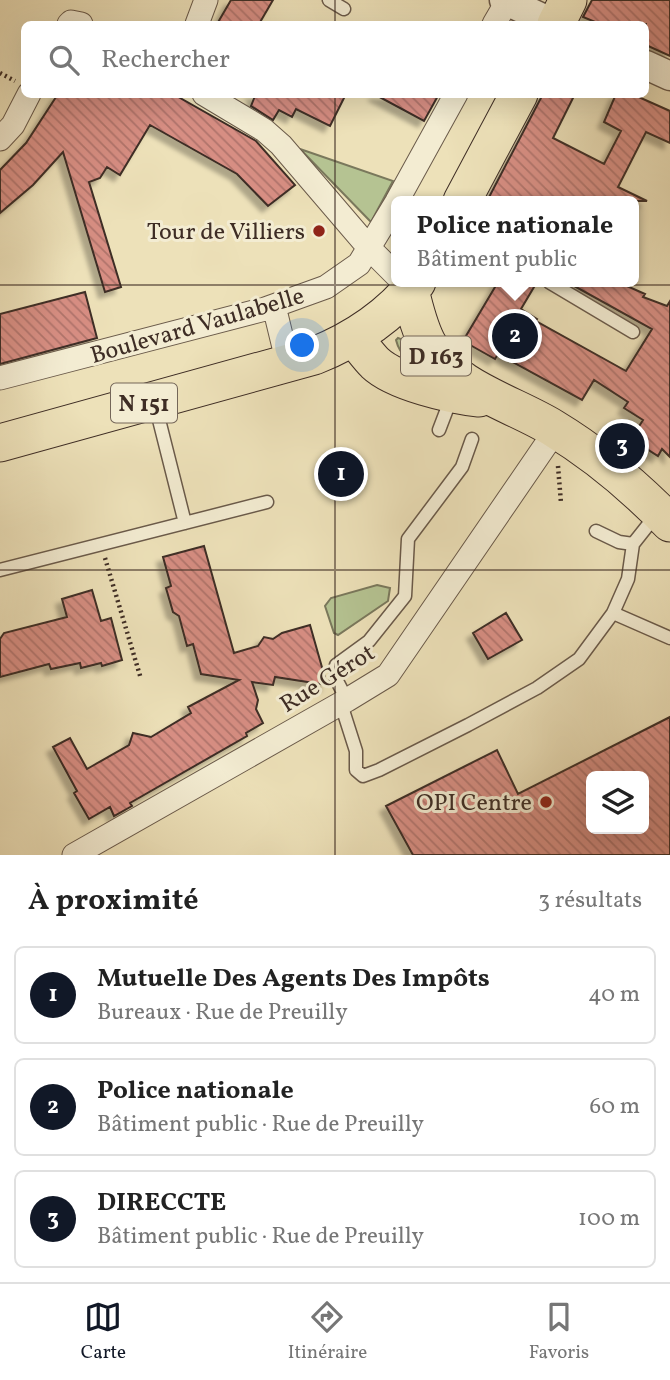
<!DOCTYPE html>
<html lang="fr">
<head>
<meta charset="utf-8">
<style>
	:root { --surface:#fff; --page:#f6f6f6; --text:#222; --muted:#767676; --line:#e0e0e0; --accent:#111827 }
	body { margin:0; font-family:Vollkorn,serif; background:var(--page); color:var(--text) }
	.controls { position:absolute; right:21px; bottom:21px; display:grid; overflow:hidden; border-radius:10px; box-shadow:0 7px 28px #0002 }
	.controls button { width:63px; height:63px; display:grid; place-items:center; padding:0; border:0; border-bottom:2px solid var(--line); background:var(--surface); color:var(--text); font:35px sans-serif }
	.you { position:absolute; left:303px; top:346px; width:24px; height:24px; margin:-18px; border:5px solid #fff; border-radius:50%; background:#1a73e8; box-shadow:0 0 0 10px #1a73e833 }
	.badge { display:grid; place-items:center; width:46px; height:46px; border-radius:50%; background:var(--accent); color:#fff; font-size:23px; font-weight:700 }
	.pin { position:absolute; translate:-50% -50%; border:4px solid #fff; box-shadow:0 2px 7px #0006 }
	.popup { position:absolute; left:391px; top:196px; width:248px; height:91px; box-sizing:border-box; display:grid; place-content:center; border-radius:10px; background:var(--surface); filter:drop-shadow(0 2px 5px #0005); font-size:23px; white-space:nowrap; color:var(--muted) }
	.popup b { font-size:26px; color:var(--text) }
	.popup::after { content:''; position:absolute; left:50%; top:100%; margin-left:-14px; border:14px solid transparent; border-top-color:var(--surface) }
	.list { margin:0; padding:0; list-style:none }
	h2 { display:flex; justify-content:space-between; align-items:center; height:91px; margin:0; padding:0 28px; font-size:30px }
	h2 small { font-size:23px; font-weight:400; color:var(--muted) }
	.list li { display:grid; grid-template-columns:46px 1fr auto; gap:21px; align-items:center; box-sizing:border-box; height:98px; margin:0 14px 14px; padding:0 14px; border:2px solid var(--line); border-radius:10px }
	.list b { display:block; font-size:26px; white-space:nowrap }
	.list p { margin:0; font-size:23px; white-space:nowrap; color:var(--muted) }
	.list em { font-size:23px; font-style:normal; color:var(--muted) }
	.icon { flex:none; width:38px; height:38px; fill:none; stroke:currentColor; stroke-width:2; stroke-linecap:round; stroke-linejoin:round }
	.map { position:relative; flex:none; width:670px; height:855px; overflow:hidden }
	.search { position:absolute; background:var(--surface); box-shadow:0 7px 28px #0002; left:21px; right:21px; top:21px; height:77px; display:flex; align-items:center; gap:18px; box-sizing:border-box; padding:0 24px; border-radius:10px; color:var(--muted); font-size:26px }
	.sheet { height:427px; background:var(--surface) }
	nav { display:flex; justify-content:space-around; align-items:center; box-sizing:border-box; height:98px; border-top:2px solid var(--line); background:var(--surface); font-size:19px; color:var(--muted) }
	nav a { display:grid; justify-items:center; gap:4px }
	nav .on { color:var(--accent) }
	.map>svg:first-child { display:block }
	.grass { fill:#b5c392; stroke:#7a785c; stroke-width:2 }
	.park { fill:url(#park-dots); stroke:#7a785c; stroke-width:2 }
	.building { fill:url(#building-back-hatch); stroke:#3e2d25; stroke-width:2; fill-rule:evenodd; filter:url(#shadow) }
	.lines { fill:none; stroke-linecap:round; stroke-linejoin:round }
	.service-casing { stroke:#6a5a4a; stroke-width:15 }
	.minor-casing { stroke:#6a5a4a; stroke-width:25 }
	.tertiary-casing { stroke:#6a5a4a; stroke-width:31 }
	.primary-casing { stroke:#3e2d25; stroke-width:39 }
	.path { stroke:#3e2d25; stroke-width:4.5; stroke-dasharray:2 3.5; stroke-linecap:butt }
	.service { stroke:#f3ecd2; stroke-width:12 }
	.minor { stroke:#f3ecd2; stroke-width:23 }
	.tertiary { stroke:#f3ecd2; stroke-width:28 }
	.primary { stroke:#ede1b9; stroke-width:37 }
	.grid { fill:none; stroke:#3e2d25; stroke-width:2; stroke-opacity:0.55 }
	.poi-dot { fill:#8f2418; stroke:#f3ecd2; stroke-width:2.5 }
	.labels { text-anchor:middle; stroke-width:6; stroke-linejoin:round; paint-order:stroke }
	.shield { fill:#f3ecd2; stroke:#746659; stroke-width:2 }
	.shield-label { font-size:23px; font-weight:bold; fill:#3e2d25 }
	.poi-label { font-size:24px; fill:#3e2d25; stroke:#f3ecd2; text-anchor:end }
	.street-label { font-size:24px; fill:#3e2d25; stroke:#f3ecd2 }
</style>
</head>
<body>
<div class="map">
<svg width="670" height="855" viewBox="0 0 670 855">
	<defs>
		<pattern id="park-dots" width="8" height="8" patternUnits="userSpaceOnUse" patternTransform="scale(1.75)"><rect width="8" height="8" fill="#b5c392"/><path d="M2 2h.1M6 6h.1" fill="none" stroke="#959f77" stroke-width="1.8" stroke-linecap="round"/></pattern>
		<pattern id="building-back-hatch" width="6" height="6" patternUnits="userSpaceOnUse" patternTransform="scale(1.75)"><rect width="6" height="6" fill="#d78e83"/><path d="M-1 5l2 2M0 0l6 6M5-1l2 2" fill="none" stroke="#b0746b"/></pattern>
		<filter id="shadow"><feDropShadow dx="-6" dy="6" stdDeviation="2" flood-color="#0004"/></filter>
	</defs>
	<rect width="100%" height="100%" fill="#ede1b9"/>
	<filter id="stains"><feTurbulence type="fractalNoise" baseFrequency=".00286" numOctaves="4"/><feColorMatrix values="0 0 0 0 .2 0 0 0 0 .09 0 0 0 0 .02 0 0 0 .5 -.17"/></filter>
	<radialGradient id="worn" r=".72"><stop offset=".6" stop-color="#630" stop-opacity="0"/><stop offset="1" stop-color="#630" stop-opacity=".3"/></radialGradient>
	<path class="grass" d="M 300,149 L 393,181 L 371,222 Z
		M 377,585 L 390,588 L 388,601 L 338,635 L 334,633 L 325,606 L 331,598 Z"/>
	<path class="park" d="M 398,338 L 401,339 L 437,377 C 419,367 401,361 396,340 Z"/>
	<path class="building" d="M 231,0 L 273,0 L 259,24 L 217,24 Z
		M 592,0 L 670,0 L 670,56 L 646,45 L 646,24 L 600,24 L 583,17 Z
		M 58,94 L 173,94 L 256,141 L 295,185 L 268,206 L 237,174 L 150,125 L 120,175 L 107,167 L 100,178 L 89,182 L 121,287 L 105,292 L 63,152 L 33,185 L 0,213 L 0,170 L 26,143 Z
		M 252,94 L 346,94 L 330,126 L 296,109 L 292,117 L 279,110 L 273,120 L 251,106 L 255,96 Z
		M 374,94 L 439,94 L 424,121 Z
		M 543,94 L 575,94 L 553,138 L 604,164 L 621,131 L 604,122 L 616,94 L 632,94 L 670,111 L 670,143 L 646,132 L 618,187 L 647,201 L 487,201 Z
		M 498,282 L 537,282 L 521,309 L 537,319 L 536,321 L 626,371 L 652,329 L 567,282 L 618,282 L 645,294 L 643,297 L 667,306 L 670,301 L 670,457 L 662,449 L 658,456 L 631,439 L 643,420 L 624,408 L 628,402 L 594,380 L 582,400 L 498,354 L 495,359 L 463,341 Z
		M 85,292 L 97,338 L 0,364 L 0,314 Z
		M 204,546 L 234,653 L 258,646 L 264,637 L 273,639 L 282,633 L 310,625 L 327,685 L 275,677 L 273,685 L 252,682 L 258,700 L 256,709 L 263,723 L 246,733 L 247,736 L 130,803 L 132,806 L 114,816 L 110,807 L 89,819 L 74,793 L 77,791 L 53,747 L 70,738 L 87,769 L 129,745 L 133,733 L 151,737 L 191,713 L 188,707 L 239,680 L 201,674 L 193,644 L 187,646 L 179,616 L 173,612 L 166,588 L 171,586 L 163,557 Z
		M 92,590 L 101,621 L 111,618 L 122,660 L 102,666 L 101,663 L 81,668 L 80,663 L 51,669 L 49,664 L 0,677 L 0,639 L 4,633 L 67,617 L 62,599 Z
		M 506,613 L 522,640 L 488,659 L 473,633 Z
		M 670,717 L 670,855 L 413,855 L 386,806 L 497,750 L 518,794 ZM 591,776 L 644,776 L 644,829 L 591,829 Z"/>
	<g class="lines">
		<defs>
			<path id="service" d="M 329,0 L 344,9
				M 549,282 L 633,332
				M 155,404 L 185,523
				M 439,430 L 452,396
				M 596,531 L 619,542 L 633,544
				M 0,570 L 267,502
				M 613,613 L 670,638
				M 347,700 L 336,679 L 336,665 L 369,641 L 405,596 L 408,539 L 462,467 L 472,439
				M 341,704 L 356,751 L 356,770 L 363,776 L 379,770 L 468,725 L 537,688 L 579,659 L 613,613 L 628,579 L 633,544 L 656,515"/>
			<path id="minor" d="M 69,24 L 71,22 L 81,24
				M 197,24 L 206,0
				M 494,24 L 508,0
				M 204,94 L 264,130 L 281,145 L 370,249 L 396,275
				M 0,139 L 13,125 L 29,94
				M 397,201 L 456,94
				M 274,306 L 288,364
				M 0,378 L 265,309 L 326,287 L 359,264 L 396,203
				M 74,855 L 347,700 L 388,675 L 556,430"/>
			<path id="tertiary" d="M 504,0 L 555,24
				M 646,65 L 670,76"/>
			<path id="primary" d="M 556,24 L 568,0
				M 462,201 L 519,94
				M 410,290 C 415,309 419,329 429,346 C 453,388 514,404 553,428 C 596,454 635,487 670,523
				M 354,338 C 361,346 368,356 375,363 C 395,382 451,395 479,398
				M 0,443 L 314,356 C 354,340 390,316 417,282"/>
		</defs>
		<use href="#service" class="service-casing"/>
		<use href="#minor" class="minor-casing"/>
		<use href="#tertiary" class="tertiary-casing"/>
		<use href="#primary" class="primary-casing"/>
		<path class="path" d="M 0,73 L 15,81
			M 558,466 L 561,503
			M 105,558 L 141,679"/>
		<use href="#service" class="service"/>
		<use href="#minor" class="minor"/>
		<use href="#tertiary" class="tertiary"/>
		<use href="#primary" class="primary"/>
	</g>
	<path class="grid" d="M 335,0 L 335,24M 335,94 L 335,855M 0,285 L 670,285M 0,570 L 670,570"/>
	<g class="poi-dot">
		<circle cx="319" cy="231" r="7"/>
		<circle cx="546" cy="802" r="7"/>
	</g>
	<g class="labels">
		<g class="shield">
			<rect x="401" y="336.5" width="70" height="39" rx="5"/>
			<rect x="111" y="383.5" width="66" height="39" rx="5"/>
		</g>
		<g class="shield-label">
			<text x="436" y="364">D 163</text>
			<text x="144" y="411">N 151</text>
		</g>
		<g class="poi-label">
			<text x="305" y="239">Tour de Villiers</text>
			<text x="532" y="810">OPI Centre</text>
		</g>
		<g class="street-label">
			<text transform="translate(197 325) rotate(-16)" y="8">Boulevard Vaulabelle</text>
			<text transform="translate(327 678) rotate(-32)" y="8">Rue Gérot</text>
		</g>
	</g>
	<rect width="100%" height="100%" filter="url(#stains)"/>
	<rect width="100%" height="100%" fill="url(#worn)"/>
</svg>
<div class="controls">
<button><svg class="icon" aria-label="layers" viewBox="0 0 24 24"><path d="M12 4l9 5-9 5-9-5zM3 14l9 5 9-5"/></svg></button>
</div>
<div class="you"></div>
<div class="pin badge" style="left:341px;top:474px">1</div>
<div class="pin badge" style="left:515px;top:336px">2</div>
<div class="popup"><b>Police nationale</b>Bâtiment public</div>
<div class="pin badge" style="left:622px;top:446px">3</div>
<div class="search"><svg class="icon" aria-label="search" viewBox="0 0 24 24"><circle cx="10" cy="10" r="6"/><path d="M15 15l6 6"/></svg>Rechercher</div>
</div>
<section class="sheet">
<h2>À proximité<small>3 résultats</small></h2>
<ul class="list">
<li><span class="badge">1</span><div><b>Mutuelle Des Agents Des Impôts</b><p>Bureaux · Rue de Preuilly</p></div><em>40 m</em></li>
<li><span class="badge">2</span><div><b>Police nationale</b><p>Bâtiment public · Rue de Preuilly</p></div><em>60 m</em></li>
<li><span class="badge">3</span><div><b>DIRECCTE</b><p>Bâtiment public · Rue de Preuilly</p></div><em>100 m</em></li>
</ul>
</section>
<nav>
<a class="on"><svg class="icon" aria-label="map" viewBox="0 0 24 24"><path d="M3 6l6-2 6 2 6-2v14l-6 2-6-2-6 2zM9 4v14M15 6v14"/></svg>Carte</a>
<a><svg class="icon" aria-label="directions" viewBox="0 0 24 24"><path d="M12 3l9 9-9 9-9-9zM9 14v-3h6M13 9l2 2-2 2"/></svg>Itinéraire</a>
<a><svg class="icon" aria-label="saved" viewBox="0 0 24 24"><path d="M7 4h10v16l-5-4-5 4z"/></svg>Favoris</a>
</nav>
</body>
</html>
